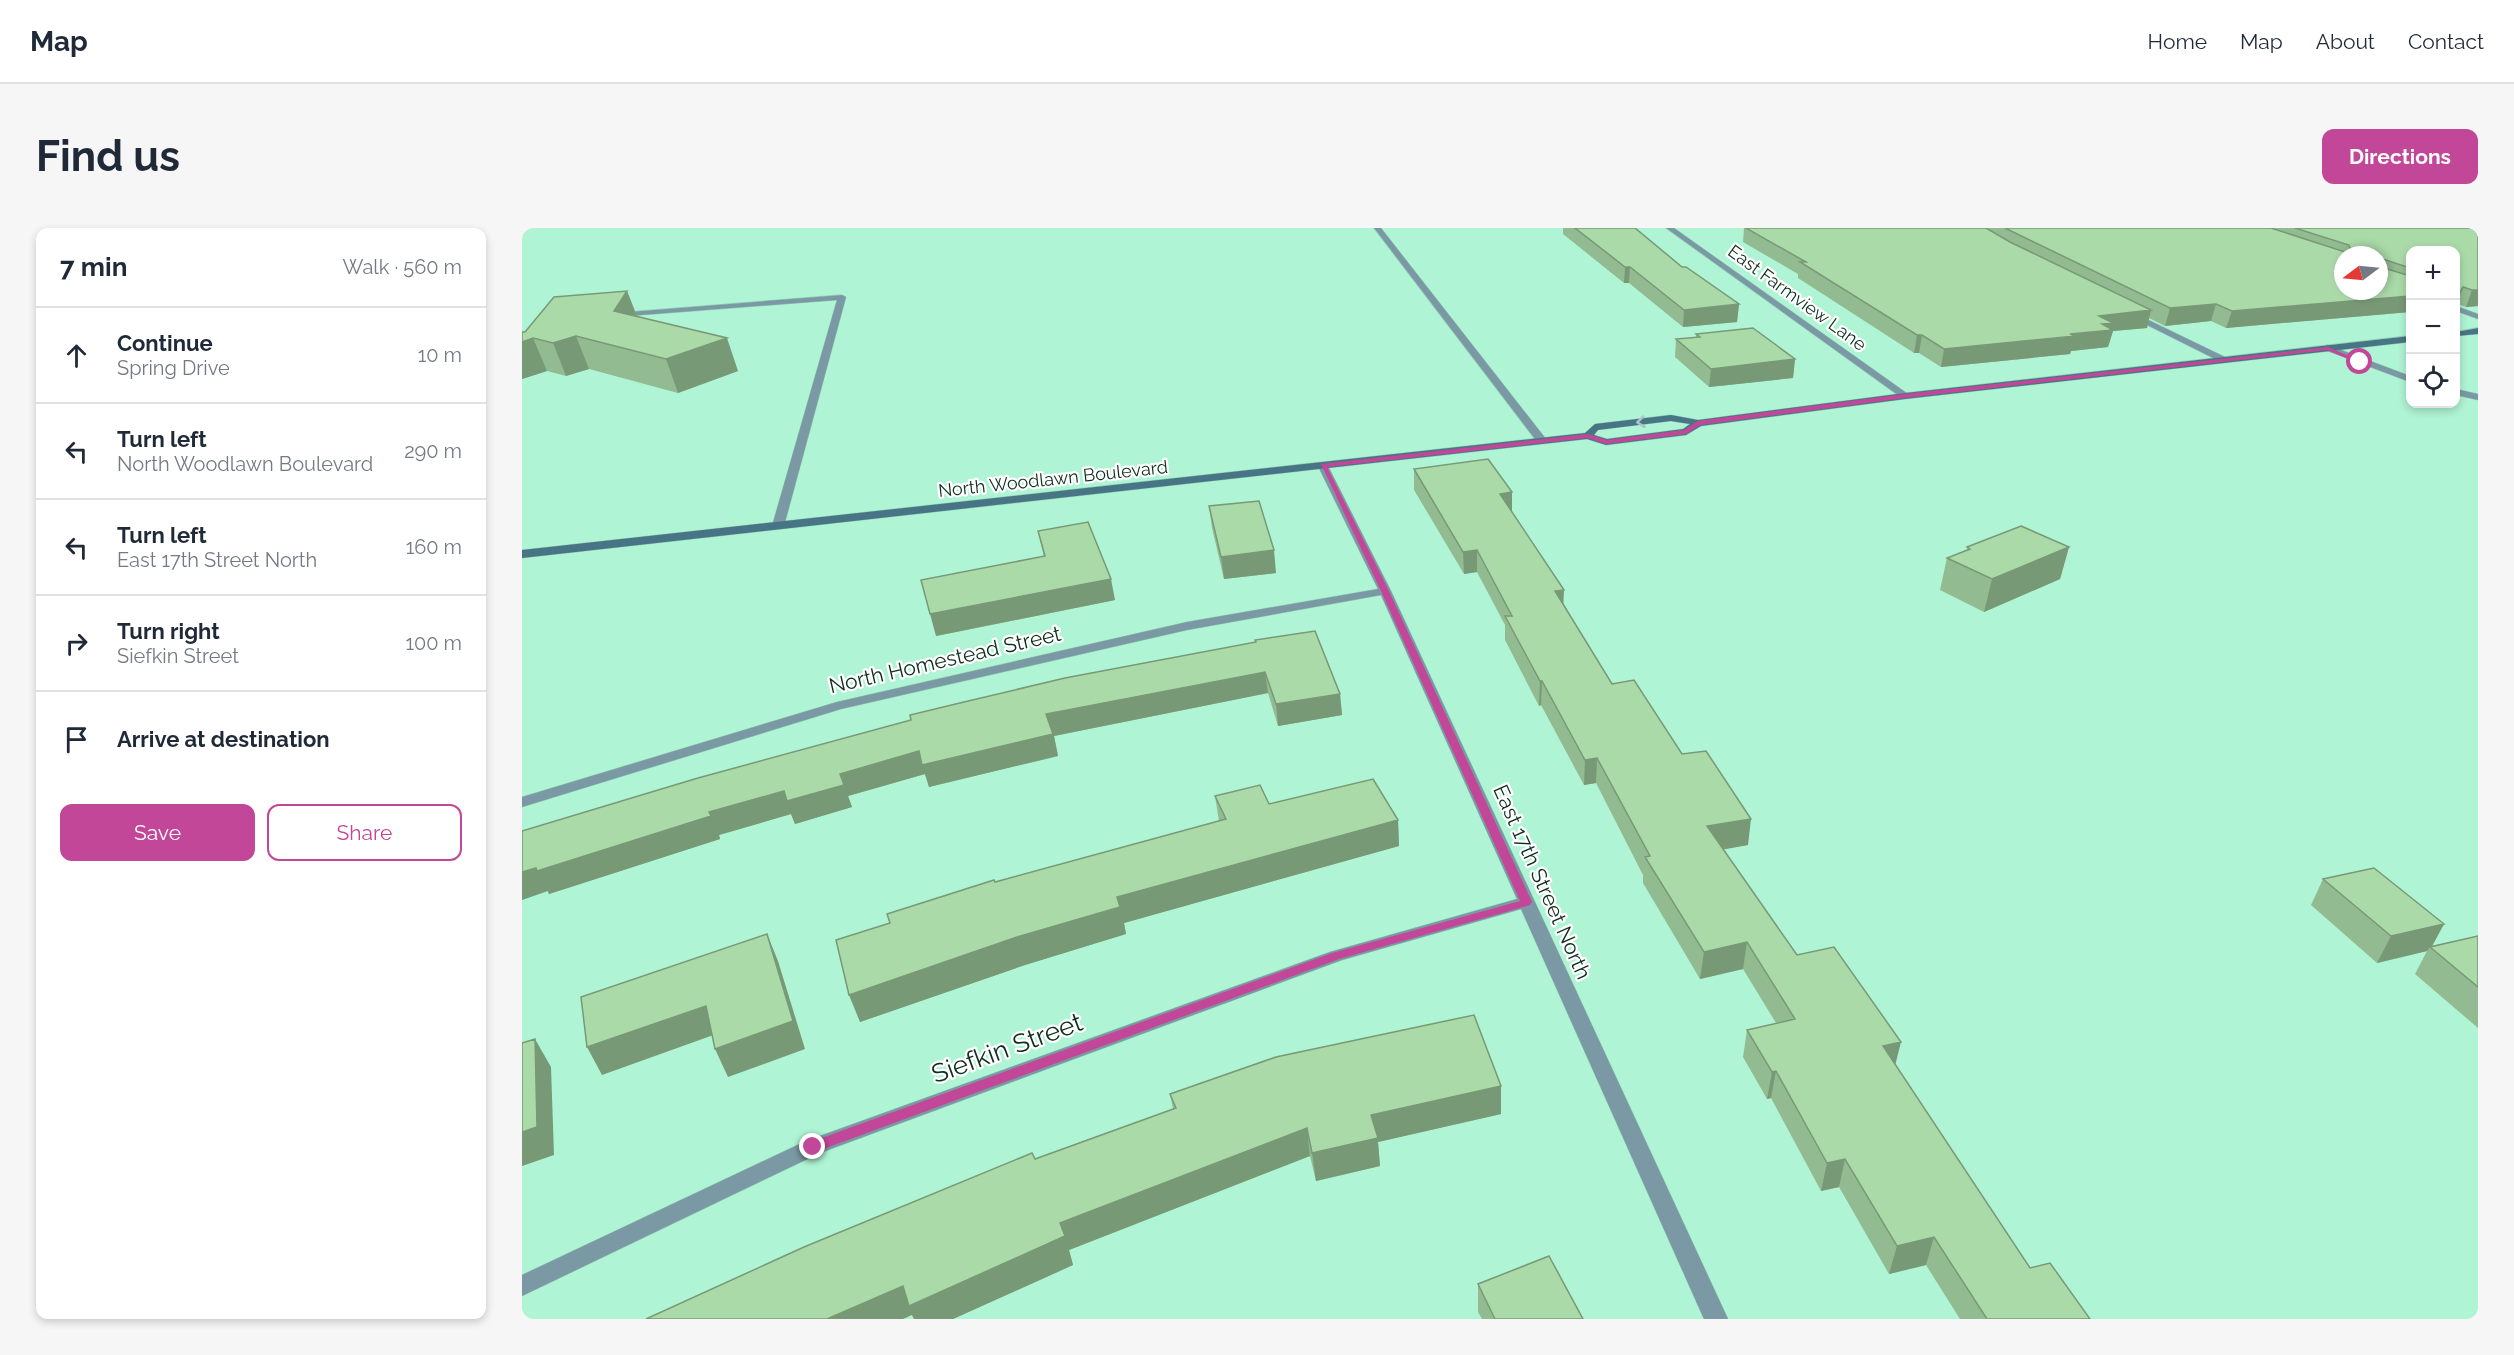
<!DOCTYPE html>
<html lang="en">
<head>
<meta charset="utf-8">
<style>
	:root { --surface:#fff; --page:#f6f6f7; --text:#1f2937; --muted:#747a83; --line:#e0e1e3; --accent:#c24798 }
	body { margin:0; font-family:Raleway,sans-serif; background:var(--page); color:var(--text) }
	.controls { position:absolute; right:18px; top:18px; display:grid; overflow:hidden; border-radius:12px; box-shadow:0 3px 9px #0003 }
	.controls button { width:54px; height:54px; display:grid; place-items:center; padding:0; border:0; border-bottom:2px solid var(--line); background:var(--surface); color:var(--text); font:30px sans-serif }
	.compass { position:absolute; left:1812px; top:18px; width:54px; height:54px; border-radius:50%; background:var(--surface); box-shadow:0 3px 9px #0003; rotate:254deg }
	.stop { position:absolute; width:18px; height:18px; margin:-14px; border:4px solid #c24798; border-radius:50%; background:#fff }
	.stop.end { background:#c24798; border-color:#fff; box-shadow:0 2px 6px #0008 }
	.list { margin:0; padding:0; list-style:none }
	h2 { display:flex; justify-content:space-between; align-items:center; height:78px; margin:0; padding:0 24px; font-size:26px }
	h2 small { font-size:20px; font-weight:400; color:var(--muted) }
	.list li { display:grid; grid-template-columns:39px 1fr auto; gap:18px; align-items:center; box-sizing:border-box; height:96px; padding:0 24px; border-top:2px solid var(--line) }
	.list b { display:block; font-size:22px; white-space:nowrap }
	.list p { margin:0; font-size:20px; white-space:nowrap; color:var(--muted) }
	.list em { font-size:20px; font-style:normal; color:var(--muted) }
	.actions { display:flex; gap:12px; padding:18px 24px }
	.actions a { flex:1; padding:14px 0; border:2px solid var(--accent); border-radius:12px; text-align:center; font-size:21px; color:var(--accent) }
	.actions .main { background:var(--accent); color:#fff }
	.icon { flex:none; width:33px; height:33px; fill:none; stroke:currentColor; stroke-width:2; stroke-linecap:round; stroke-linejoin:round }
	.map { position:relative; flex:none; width:1956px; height:1091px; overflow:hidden; border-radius:12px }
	header { display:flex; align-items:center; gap:36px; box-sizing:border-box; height:84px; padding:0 30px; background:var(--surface); border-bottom:2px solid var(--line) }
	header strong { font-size:28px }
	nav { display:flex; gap:33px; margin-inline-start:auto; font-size:21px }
	.intro { display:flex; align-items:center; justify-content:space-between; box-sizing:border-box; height:144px; padding:0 36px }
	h1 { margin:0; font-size:42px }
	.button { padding:15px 27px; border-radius:12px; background:var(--accent); color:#fff; font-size:21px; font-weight:700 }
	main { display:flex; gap:36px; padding:0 36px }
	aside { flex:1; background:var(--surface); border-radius:12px; box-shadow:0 3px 9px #0003 }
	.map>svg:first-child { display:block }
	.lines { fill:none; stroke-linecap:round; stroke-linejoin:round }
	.lane-casing { stroke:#93d0b4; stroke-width:1 }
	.street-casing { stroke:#93d0b4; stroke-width:1 }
	.secondary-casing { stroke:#93d0b4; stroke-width:1 }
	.lane { fill:#7b99a4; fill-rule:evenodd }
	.street { fill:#7b99a4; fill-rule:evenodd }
	.secondary { fill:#487586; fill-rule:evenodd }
	.wall { fill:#93bb91 }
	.shaded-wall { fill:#789976 }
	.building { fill:#abdaa9; stroke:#789976; stroke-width:1.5; fill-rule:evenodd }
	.oneway { stroke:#adc1c9 }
	.route { fill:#c24798 }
	.labels { text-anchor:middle; stroke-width:4.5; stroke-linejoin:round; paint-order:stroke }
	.far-street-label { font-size:18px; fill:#112d21; stroke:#fff }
	.street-label { font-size:21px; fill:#112d21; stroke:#fff }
	.near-street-label { font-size:26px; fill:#112d21; stroke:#fff }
</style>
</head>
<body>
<header>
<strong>Map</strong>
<nav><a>Home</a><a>Map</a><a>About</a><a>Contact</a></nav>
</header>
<div class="intro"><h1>Find us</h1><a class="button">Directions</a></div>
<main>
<aside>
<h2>7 min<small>Walk · 560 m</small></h2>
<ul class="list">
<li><svg class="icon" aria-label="ahead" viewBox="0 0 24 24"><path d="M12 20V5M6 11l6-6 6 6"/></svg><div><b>Continue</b><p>Spring Drive</p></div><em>10 m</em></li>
<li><svg class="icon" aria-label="left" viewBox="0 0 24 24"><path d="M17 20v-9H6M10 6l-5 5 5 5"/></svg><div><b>Turn left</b><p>North Woodlawn Boulevard</p></div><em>290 m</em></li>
<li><svg class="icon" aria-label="left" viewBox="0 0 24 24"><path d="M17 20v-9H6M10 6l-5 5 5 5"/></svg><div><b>Turn left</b><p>East 17th Street North</p></div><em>160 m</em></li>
<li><svg class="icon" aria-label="right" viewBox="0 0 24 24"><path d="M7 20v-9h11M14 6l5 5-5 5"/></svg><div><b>Turn right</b><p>Siefkin Street</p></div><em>100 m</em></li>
<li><svg class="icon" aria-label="arrive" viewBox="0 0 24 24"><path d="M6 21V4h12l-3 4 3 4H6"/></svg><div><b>Arrive at destination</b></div></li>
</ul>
<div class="actions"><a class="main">Save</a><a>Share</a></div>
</aside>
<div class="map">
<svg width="1956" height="1091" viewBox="0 0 1956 1091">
	<rect width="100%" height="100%" fill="#aff4d4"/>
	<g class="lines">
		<defs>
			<path id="lane" d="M 852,0 L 859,0 L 1024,211 L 1024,215 L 1016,215 Z
				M 320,67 L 324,69 L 262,298 L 256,301 L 252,300 L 250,298 L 315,72 L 94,89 L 90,87 L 94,85 Z"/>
			<path id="street" d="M 1144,0 L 1152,0 L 1386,166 L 1386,170 L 1380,170 Z
				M 1934,78 L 1956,86 L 1956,91 L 1934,83 Z
				M 1610,84 L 1705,130 L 1706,132 L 1699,134 L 1607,88 L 1606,86 Z
				M 1806,117 L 1888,148 L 1888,154 L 1803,122 L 1803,118 Z
				M 1934,161 L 1956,166 L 1956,172 L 1934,167 Z
				M 801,235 L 806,238 L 869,363 L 1206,1091 L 1182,1091 L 999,681 L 820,732 L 298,925 L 0,1068 L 0,1047 L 284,913 L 808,724 L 995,671 L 859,367 L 665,402 L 319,481 L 0,579 L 0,569 L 315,474 L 665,394 L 856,361 L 796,238 Z"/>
			<path id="secondary" d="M 1956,100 L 1956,106 L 1934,108 L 1934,104 Z
				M 1888,108 L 1888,114 L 1383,171 L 1179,198 L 1164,207 L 1084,217 L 1065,211 L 0,330 L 0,322 L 1063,205 L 1073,196 L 1149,187 L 1176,192 L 1383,165 ZM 1149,193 L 1168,196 L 1161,201 L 1085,211 L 1072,207 L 1076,202 Z"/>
		</defs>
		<use href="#lane" class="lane-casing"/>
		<use href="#street" class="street-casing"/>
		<use href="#secondary" class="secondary-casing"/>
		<use href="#lane" class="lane"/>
		<use href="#street" class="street"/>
		<use href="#secondary" class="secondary"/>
	</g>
	<path class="wall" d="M 1041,0 L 1113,0 L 1160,39 L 1217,76 L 1215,94 L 1161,99 L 1107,55 L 1102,55 L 1041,6 Z
		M 1222,0 L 1956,0 L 1956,78 L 1944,79 L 1935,76 L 1888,22 L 1888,84 L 1704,100 L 1689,93 L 1643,98 L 1627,90 L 1625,100 L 1591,103 L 1586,119 L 1549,123 L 1548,126 L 1419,139 L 1397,125 L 1392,125 L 1276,50 L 1276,46 L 1221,14 Z
		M 105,63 L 115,88 L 216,143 L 156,165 L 67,141 L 44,148 L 25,143 L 0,151 L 0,104 L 3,104 Z
		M 1174,106 L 1273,131 L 1271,150 L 1187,159 L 1153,129 L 1154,111 L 1174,109 Z
		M 892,241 L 990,284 L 1042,377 L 1090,456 L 1160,526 L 1226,617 L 1201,621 L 1275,727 L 1373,836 L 1508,1040 L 1568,1091 L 1438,1091 L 1404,1037 L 1367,1046 L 1317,959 L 1299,963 L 1249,870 L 1245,871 L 1221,829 L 1225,802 L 1254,795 L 1221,741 L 1178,751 L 1121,655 L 1121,647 L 1074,555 L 1062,557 L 1019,477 L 1017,478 L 983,412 L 983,397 L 955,344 L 942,346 L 892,262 Z
		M 687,278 L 754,345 L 702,351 L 690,300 Z
		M 516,303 L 593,372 L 414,408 L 522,329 Z
		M 1445,319 L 1547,319 L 1538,351 L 1462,384 L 1418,362 L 1425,330 L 1445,322 Z
		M 733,414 L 818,466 L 820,487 L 756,498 L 746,465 L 532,508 L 536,528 L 407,559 L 403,546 L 326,568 L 330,579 L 273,596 L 269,586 L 197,607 L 198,611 L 27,666 L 0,603 Z
		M 693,568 L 747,576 L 876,592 L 877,618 L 602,695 L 604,706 L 503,737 L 338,794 L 368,695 L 473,654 L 697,593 Z
		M 1801,651 L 1922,696 L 1910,718 L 1956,708 L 1956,800 L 1893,746 L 1905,723 L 1855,735 L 1789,677 Z
		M 648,866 L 979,886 L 856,914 L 858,938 L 794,953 L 788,928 L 547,1022 L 551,1037 L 431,1091 L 392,1091 L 390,1087 L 513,931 L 651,881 Z
		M 956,1056 L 1061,1091 L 960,1091 L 956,1084 Z"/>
	<path class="shaded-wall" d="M 1103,39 L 1108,39 L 1107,55 L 1102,55 Z
		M 1941,59 L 1935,76 L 1934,78 L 1934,64 Z
		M 1950,62 L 1956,62 L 1956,78 L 1944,79 Z
		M 105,63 L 117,94 L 92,83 Z
		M 1888,68 L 1888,84 L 1704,100 L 1710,83 Z
		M 1217,76 L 1215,94 L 1161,99 L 1162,82 Z
		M 1694,76 L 1689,93 L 1643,98 L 1648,80 Z
		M 1629,82 L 1625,100 L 1591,103 L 1586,119 L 1549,123 L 1548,126 L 1419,139 L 1422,121 L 1548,106 L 1577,88 Z
		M 1395,107 L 1400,107 L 1397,125 L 1392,125 Z
		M 54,108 L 67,141 L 44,148 L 31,115 Z
		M 11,110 L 25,143 L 0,151 L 0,114 Z
		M 205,110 L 216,143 L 156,165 L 144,131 Z
		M 1273,131 L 1271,150 L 1187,159 L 1189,141 Z
		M 990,264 L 990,285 L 978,266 Z
		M 1547,319 L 1538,351 L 1462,384 L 1470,351 Z
		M 752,322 L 754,345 L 702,351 L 699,329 Z
		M 955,322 L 955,344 L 942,346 L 941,324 Z
		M 589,351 L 593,372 L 414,408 L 408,386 Z
		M 1042,362 L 1041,385 L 1033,363 Z
		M 743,444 L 746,465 L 532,508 L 536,528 L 407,559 L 403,546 L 326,568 L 330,579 L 273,596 L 269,586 L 197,607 L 198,611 L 27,666 L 26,663 L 0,672 L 0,644 L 187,584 L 318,546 L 524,486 Z
		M 1018,453 L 1020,453 L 1019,477 L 1017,478 Z
		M 818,466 L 820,487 L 756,498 L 754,476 Z
		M 1075,530 L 1074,555 L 1062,557 L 1063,532 Z
		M 1229,591 L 1226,617 L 1182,625 L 1185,598 Z
		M 876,592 L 877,618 L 602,695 L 604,706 L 503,737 L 338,794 L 327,767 L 595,669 Z
		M 1922,696 L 1909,720 L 1908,719 L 1905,723 L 1855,735 L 1869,708 Z
		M 245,706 L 256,733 L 283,821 L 206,849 L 193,821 Z
		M 1225,714 L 1221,741 L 1178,751 L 1182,724 Z
		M 184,778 L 197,805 L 80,847 L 65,819 Z
		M 13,811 L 29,839 L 32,927 L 0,938 L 0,904 Z
		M 1379,814 L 1372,842 L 1361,818 Z
		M 1254,843 L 1249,870 L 1245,871 L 1250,844 Z
		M 979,858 L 979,886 L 856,914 L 858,938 L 794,953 L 790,925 L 849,887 Z
		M 785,900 L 788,928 L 547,1022 L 551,1037 L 431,1091 L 392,1091 L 390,1087 L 381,1091 L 305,1091 L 381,1058 L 538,995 Z
		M 1323,931 L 1317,959 L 1299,963 L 1305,935 Z
		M 1412,1009 L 1404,1037 L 1367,1046 L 1375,1018 Z"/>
	<path class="building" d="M 1053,0 L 1113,0 L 1160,39 L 1164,39 L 1217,76 L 1162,82 L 1108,39 L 1103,39 Z
		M 1224,0 L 1464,0 L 1488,14 L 1629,82 L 1577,88 L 1591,95 L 1580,96 L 1591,102 L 1548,106 L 1553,108 L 1422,121 L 1400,107 L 1395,107 L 1278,34 L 1284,34 Z
		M 1483,0 L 1749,0 L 1826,25 L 1829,23 L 1827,17 L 1773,0 L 1956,0 L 1956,62 L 1950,62 L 1941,59 L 1938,64 L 1934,64 L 1934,22 L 1888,22 L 1888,40 L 1861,31 L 1862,40 L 1888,48 L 1888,68 L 1710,83 L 1694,76 L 1648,80 ZM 1821,27 L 1857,27 L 1857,63 L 1821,63 Z
		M 105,63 L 92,83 L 205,110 L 144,131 L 54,108 L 31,115 L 11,110 L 0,114 L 0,104 L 3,104 L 32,69 Z
		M 1231,100 L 1273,131 L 1189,141 L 1154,111 L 1178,109 L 1174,106 Z
		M 966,231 L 990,264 L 978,266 L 1042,362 L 1033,363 L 1090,456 L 1112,452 L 1160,526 L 1184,523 L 1229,591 L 1185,598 L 1275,727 L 1312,719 L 1379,814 L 1361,818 L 1508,1040 L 1528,1035 L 1568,1091 L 1465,1091 L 1412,1009 L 1375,1018 L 1323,931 L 1305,935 L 1254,843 L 1250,844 L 1225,802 L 1273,791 L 1225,714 L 1182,724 L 1123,629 L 1128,628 L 1075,530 L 1063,532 L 1020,453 L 1018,453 L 983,388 L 990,388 L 955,322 L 941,324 L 892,241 Z
		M 737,273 L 752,322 L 699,329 L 687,278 Z
		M 566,294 L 589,351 L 408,386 L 399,352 L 523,328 L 516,303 Z
		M 1499,298 L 1547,319 L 1470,351 L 1425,330 L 1448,321 L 1445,319 Z
		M 793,403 L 818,466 L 754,476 L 743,444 L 524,486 L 531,506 L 400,537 L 397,523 L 318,546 L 322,557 L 265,573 L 262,563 L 187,584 L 189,588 L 15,643 L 14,640 L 0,644 L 0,603 L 176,550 L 389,492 L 388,487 L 442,474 L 543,450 L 734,414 L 733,412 Z
		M 851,551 L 876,592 L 595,669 L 598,679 L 495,709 L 327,767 L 314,712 L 368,695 L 365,686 L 472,652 L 473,654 L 704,591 L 693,568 L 738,557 L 747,576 Z
		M 1852,640 L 1922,696 L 1869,708 L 1801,651 Z
		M 245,706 L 271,793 L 193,821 L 184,778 L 65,819 L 59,769 Z
		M 1956,708 L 1956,759 L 1908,719 Z
		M 952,787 L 979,858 L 849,887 L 856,910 L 790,925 L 785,900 L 538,995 L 543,1008 L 387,1078 L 381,1058 L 305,1091 L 124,1091 L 282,1019 L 510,925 L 513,931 L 654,880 L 648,866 L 754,829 Z
		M 13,811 L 15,899 L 0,904 L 0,815 Z
		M 1027,1028 L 1061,1091 L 973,1091 L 956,1056 Z"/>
	<defs><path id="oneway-chevron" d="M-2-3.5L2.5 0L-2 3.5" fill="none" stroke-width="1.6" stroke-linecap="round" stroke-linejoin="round" transform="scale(1.5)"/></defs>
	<use class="oneway" href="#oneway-chevron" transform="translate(1119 194) rotate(173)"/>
	<path class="route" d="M 1806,119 L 1841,134 L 1836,135 L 1805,122 L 1383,170 L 1178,197 L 1164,206 L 1084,216 L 1066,210 L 805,239 L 867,363 L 1010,674 L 1008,677 L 817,731 L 296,923 L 286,923 L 284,919 L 286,915 L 810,725 L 998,673 L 859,363 L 799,236 L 1066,206 L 1085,212 L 1162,202 L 1176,193 L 1383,166 Z"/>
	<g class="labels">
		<g class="far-street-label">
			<text transform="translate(1275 70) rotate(36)" y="6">East Farmview Lane</text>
			<text transform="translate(531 251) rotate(-6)" y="6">North Woodlawn Boulevard</text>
		</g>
		<g class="street-label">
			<text transform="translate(423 432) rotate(-13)" y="7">North Homestead Street</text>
			<text transform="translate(1020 654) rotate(66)" y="7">East 17th Street North</text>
		</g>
		<g class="near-street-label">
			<text transform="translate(485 820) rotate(-20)" y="9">Siefkin Street</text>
		</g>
	</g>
</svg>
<div class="controls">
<button>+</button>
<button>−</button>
<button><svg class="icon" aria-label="locate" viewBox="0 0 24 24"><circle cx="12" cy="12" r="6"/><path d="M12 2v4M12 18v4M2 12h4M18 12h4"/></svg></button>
</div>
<svg class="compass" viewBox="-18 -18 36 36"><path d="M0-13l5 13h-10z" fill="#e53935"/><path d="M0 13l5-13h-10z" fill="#747a83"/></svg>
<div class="stop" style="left:1838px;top:134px"></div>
<div class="stop end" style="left:291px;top:919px"></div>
</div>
</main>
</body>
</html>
